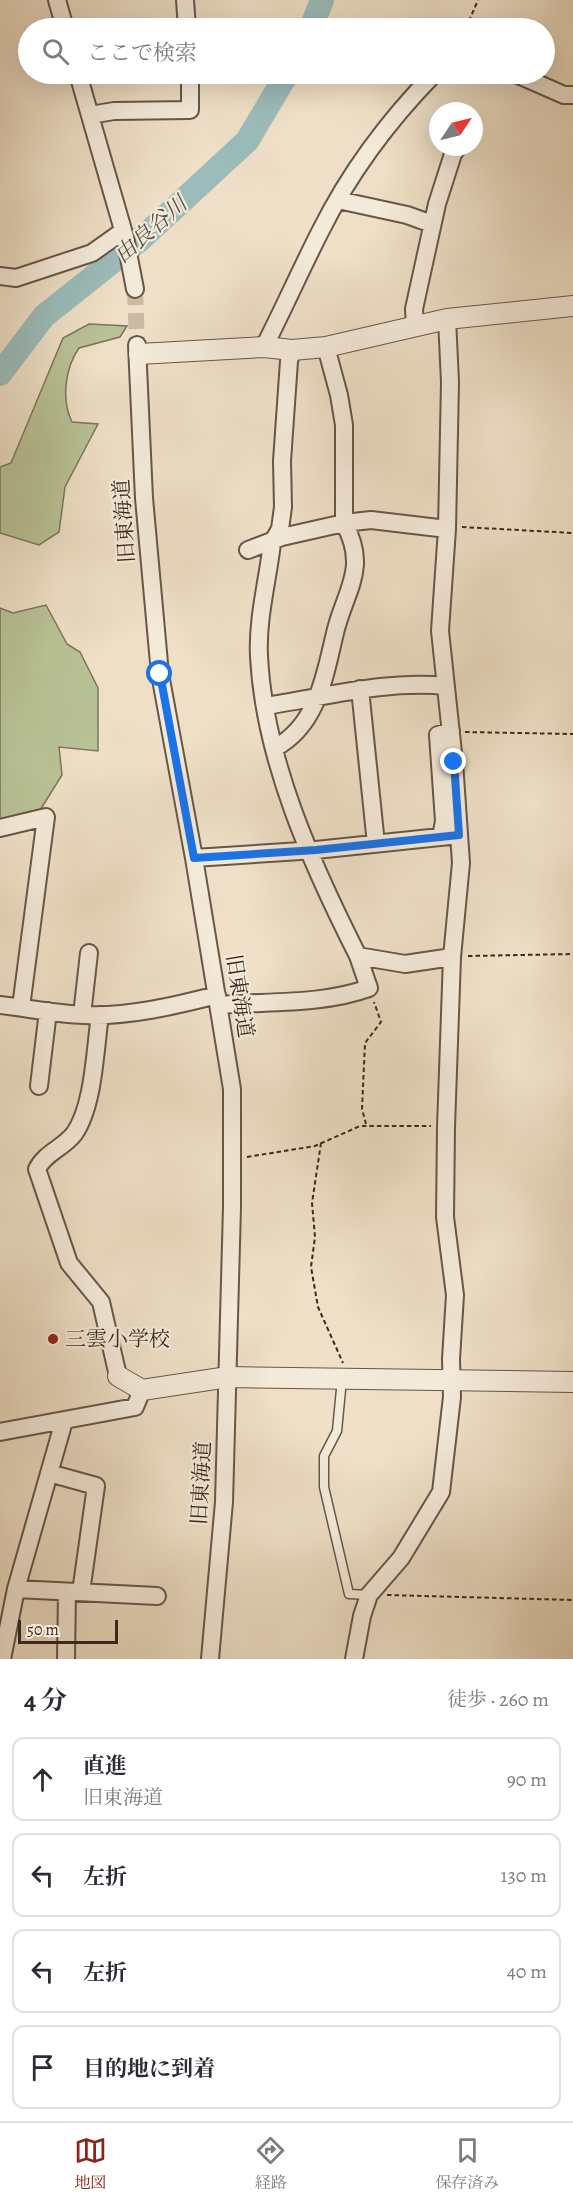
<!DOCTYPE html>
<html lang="ja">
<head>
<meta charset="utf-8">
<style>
	:root { --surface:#fff; --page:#f7f7f7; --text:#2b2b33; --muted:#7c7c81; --line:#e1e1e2; --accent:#8f2418 }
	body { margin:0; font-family:Alegreya,"Noto Serif JP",serif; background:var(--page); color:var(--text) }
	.compass { position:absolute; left:429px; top:102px; width:54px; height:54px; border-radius:50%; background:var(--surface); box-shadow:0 6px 24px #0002; rotate:55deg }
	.scale { position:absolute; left:18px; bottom:15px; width:100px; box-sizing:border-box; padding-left:6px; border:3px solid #3b281e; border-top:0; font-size:16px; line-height:21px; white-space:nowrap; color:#3b281e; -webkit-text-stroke:4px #f4eada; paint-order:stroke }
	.stop { position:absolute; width:18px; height:18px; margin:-14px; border:4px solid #1a73e8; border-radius:50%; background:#fff }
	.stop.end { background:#1a73e8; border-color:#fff; box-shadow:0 2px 6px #0008 }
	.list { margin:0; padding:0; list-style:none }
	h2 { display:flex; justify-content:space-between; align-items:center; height:78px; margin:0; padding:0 24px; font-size:26px }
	h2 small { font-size:20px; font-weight:400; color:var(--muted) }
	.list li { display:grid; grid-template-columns:39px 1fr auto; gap:18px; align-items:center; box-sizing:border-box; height:84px; margin:0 12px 12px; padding:0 12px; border:2px solid var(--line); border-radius:12px }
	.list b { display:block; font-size:22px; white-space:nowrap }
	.list p { margin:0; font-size:20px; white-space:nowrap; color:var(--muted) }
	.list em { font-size:20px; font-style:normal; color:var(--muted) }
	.icon { flex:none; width:33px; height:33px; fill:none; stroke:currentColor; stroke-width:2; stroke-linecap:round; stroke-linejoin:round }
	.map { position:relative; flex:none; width:573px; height:1659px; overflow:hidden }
	.search { position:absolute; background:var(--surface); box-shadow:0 6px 24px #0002; left:18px; right:18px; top:18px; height:66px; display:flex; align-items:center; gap:15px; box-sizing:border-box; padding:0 21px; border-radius:33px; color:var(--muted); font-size:22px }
	.sheet { height:462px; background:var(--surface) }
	nav { display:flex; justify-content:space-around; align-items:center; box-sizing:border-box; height:84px; border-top:2px solid var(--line); background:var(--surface); font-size:16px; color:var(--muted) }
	nav a { display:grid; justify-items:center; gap:3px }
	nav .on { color:var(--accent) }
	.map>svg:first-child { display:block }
	.green { fill:#b8c296; stroke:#7a755a; stroke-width:1.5 }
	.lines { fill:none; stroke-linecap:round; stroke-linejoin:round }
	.river { stroke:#9bbcbb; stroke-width:24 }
	.minor-tunnel { stroke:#cabaa4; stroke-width:16; stroke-dasharray:16 8; stroke-linecap:butt }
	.service-casing { stroke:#685648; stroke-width:11 }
	.minor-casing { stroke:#685648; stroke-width:20 }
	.tertiary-casing { stroke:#685648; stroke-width:22 }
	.path { stroke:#3b281e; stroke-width:2; stroke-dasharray:4.5 3; stroke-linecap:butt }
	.service { stroke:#f4eada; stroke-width:8 }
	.minor { stroke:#f4eada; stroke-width:16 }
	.tertiary { stroke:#f4eada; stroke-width:20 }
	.route { stroke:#1a73e8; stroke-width:8 }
	.poi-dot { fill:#8f2418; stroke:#f4eada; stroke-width:2 }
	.labels { text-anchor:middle; stroke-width:4.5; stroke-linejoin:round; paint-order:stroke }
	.street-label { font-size:21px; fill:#3b281e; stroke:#f4eada }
	.poi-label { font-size:21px; fill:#3b281e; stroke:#f4eada; text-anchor:start }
	.water-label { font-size:22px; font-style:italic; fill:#534d45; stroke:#f4eada }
</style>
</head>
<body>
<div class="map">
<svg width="573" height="1659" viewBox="0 0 573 1659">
	<rect width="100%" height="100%" fill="#eedfc6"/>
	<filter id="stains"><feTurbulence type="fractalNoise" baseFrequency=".00333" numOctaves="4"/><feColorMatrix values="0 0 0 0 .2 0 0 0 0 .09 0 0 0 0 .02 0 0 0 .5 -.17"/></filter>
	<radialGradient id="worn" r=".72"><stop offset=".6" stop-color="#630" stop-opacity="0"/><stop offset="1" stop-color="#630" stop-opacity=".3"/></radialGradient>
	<path class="green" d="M 89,324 L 127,326 L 120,337 L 79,348 C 65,368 61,400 72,422 L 98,424 L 65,487 L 59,532 L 39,545 L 0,533 L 0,467 L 11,463 L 63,338 Z
		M 46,605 L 67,644 L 80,652 L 98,688 L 98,751 L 59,747 L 62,775 L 37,815 L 0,822 L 0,608 L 13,613 Z"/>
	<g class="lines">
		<path class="river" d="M 311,28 L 322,0
			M 0,374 L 44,316 L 141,239 L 247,141 L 287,74"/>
		<path class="minor-tunnel" d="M 135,289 L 137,345"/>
		<defs>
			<path id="service" d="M 342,1379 L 337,1431 L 324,1456 L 324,1487 L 349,1594 L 369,1595"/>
			<path id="minor" d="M 57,0 L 65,28
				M 185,0 L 187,28
				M 78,74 L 125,237 L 135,289
				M 516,74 L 564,95 L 573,95
				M 90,115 L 114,111 L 190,110 L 190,74
				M 338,200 L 407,215 L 432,224
				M 0,276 L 16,278 L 92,253 L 123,231
				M 415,327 L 414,309 L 437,204 L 453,154 L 458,147
				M 137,345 L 144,498 L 160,674 L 194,858 L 232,1089 L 232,1207 L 224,1502 L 210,1659
				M 264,347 C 284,308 301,269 321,230 C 349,174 390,119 434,74
				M 326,347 L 339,395 L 344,425 L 344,523 L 371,520 L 447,529
				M 292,350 L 289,361 L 282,461 L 283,507 L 280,529 L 272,543 C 268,579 257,619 259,656 C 264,759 312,865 358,956
				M 248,550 L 282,537 L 344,523 C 368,567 347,588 336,629 C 325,673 319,724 275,748
				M 360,689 L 376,844
				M 265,706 C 325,697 385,680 446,686
				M 0,828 L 46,817 L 21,1007
				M 441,837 L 444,821 L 438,735 L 451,731
				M 194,858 L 316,850 L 459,835
				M 0,1005 C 27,1008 56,1014 84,1015 C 128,1017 174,1006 217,995
				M 219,1005 C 268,1001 322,1005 369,988 L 358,956 L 405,964 L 452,957
				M 82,1015 L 89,953
				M 100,1015 C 95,1049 94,1106 74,1134 C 63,1148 45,1153 37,1169 L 69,1263 L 101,1302 L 118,1376
				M 39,1086 L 48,1011
				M 0,1432 L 135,1407 L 142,1390
				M 49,1473 L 96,1486 L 81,1592
				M 16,1589 L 157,1596
				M 2,1659 L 16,1589 L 64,1421
				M 66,1659 L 67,1592
				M 354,1659 L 362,1616 L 369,1595 L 401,1558 L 441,1492 L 452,1397 L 451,1359 L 455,1295 L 445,1217 L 446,1127 L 452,957 L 461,863 L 454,762 L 440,631 L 447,529 L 450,382 L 447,319"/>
			<path id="tertiary" d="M 139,354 L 264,347 L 292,350 L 326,347 L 447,319 L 573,306
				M 118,1376 L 142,1390 L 228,1377 L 573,1382"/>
		</defs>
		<use href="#service" class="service-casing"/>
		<use href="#minor" class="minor-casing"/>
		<use href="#tertiary" class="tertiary-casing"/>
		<path class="path" d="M 466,28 L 478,0
			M 462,527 L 573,533
			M 465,732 L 573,734
			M 468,956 L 573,954
			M 366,1124 L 362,1109 L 365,1043 L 381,1022 L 374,1002
			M 321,1143 L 312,1203 L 315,1237 L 311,1267 L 318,1307 L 343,1363
			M 247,1157 L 315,1146 L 360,1126 L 431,1126
			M 387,1595 L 573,1600"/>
		<use href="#service" class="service"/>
		<use href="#minor" class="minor"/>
		<use href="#tertiary" class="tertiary"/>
	</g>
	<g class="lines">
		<path class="route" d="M 160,674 L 194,858 L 316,850 L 459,835 L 454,762"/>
	</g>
	<circle class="poi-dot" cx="53" cy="1339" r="6"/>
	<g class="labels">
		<g class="street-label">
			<text transform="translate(124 521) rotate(-94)" y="7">旧東海道</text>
			<text transform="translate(240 996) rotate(81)" y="7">旧東海道</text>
			<text transform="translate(201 1483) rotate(-87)" y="7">旧東海道</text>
		</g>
		<g class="poi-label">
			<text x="65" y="1346">三雲小学校</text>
		</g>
		<g class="water-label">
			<text transform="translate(150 229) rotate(-41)" y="8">由良谷川</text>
		</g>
	</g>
	<rect width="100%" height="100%" filter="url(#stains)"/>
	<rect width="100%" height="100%" fill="url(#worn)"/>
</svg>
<svg class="compass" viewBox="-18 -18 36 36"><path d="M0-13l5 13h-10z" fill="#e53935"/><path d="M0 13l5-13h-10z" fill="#7c7c81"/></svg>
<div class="scale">50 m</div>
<div class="stop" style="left:160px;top:674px"></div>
<div class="stop end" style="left:454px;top:762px"></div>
<div class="search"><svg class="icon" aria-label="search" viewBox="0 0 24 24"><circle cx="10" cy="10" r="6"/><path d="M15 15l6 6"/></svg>ここで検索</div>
</div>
<section class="sheet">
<h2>4 分<small>徒歩 · 260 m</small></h2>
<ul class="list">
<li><svg class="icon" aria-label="ahead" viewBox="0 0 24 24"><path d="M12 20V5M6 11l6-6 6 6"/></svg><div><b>直進</b><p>旧東海道</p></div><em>90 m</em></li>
<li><svg class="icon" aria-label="left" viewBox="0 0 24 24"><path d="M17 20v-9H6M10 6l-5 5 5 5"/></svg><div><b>左折</b></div><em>130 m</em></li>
<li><svg class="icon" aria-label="left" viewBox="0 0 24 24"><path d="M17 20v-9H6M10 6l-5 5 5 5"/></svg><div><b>左折</b></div><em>40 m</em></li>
<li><svg class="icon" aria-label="arrive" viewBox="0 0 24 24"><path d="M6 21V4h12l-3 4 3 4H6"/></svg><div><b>目的地に到着</b></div></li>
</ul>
</section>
<nav>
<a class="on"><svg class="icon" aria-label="map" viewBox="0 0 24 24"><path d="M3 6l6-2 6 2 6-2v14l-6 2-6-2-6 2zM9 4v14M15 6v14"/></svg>地図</a>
<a><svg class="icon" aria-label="directions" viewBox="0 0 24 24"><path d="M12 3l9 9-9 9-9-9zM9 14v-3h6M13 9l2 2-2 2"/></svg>経路</a>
<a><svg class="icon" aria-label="saved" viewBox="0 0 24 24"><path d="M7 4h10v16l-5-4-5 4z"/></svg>保存済み</a>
</nav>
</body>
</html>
